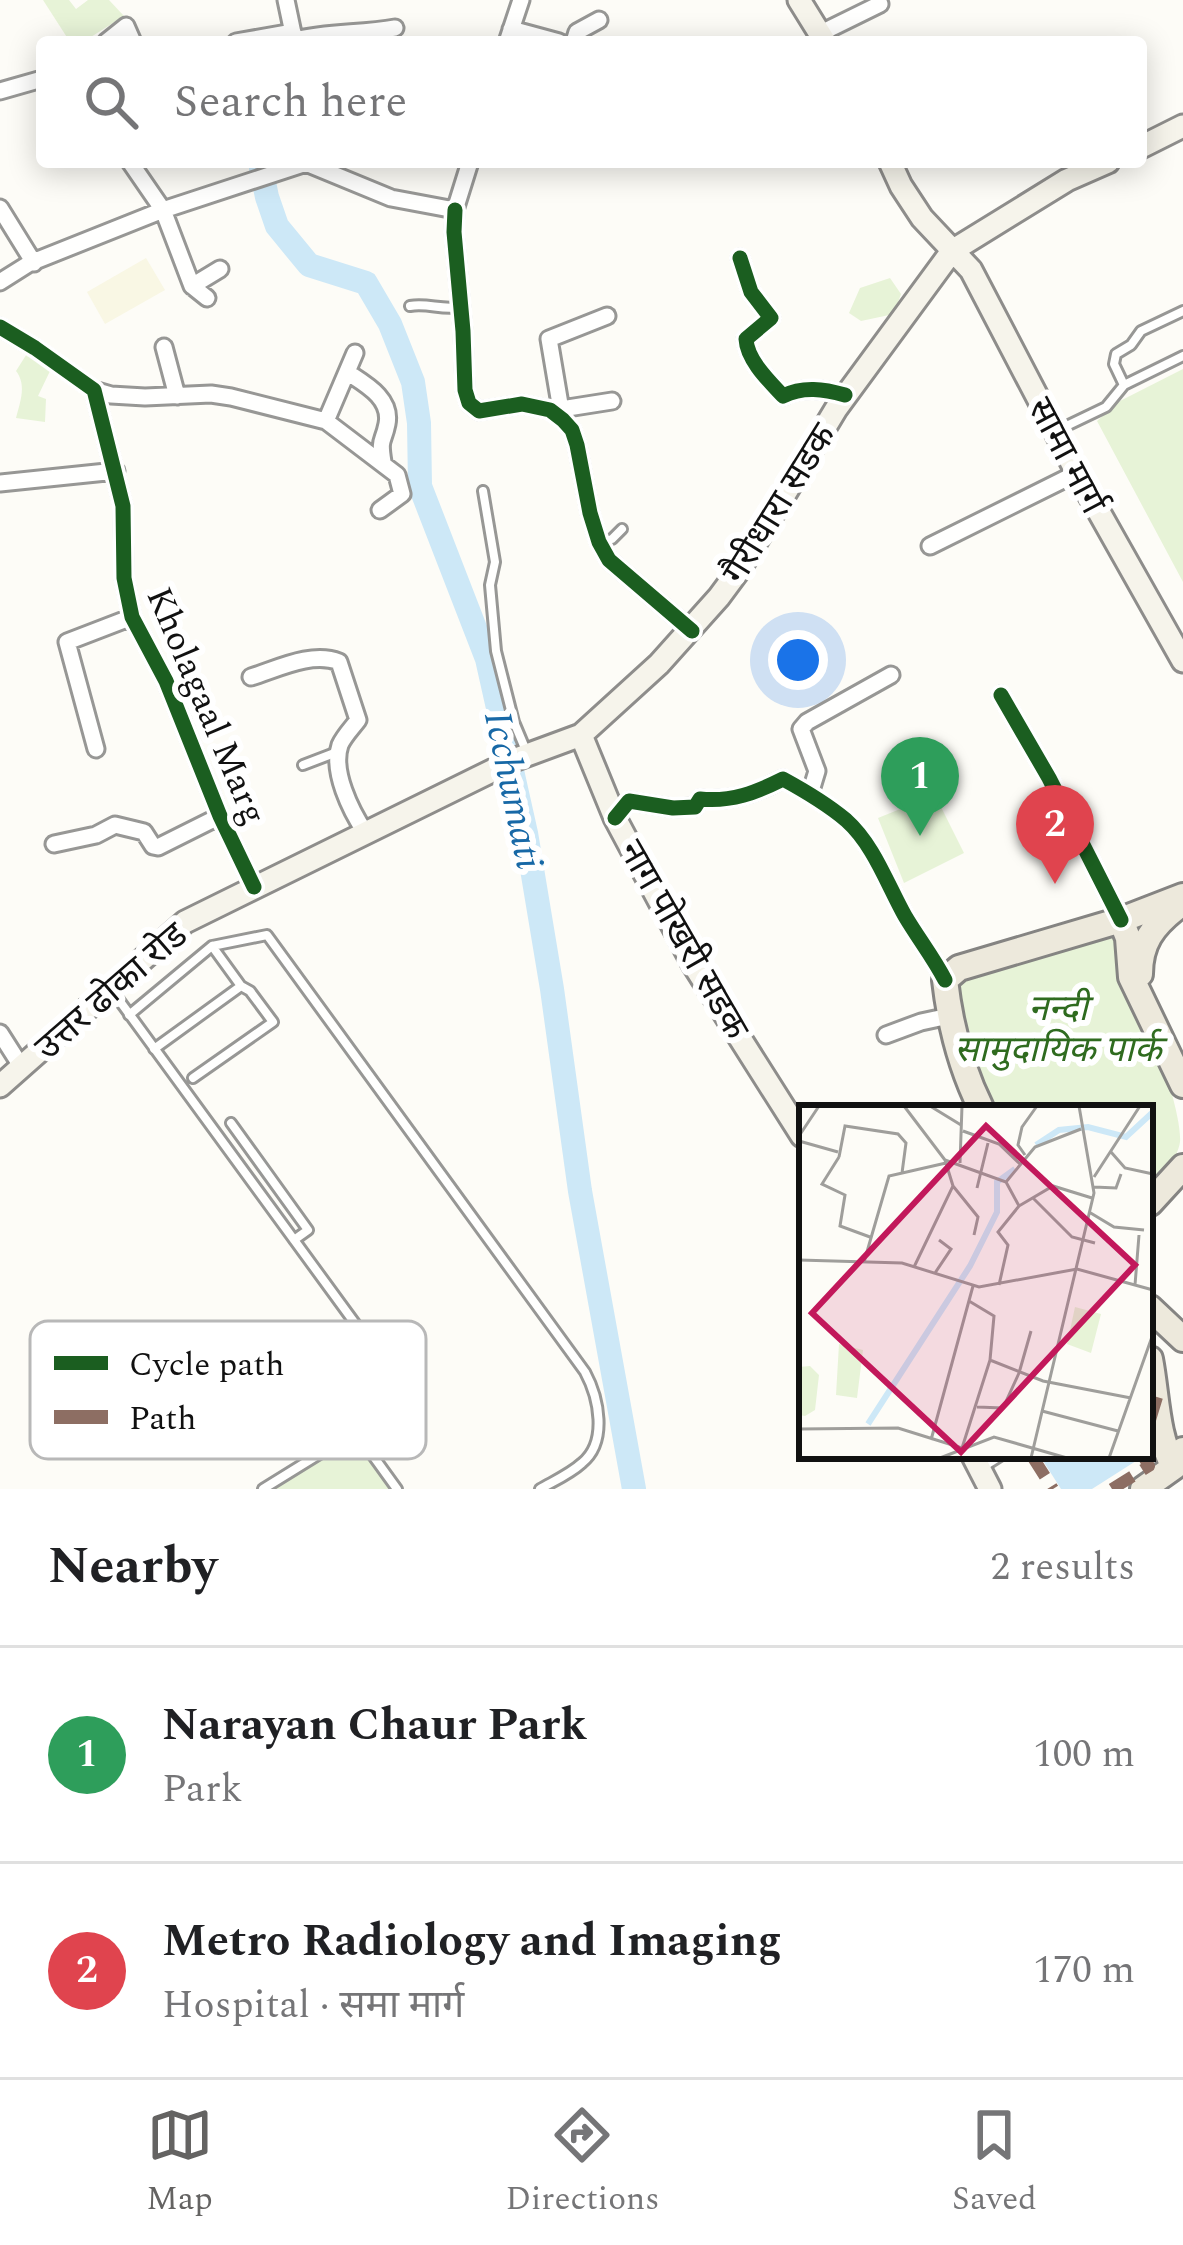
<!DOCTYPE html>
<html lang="en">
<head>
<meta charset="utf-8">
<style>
	:root { --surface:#fff; --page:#f6f6f6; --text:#202124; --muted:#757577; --line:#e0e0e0; --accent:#646362 }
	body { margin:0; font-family:Spectral,"Noto Sans Devanagari",serif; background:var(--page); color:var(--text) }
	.you { position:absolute; left:798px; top:660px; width:42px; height:42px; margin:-30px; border:9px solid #fff; border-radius:50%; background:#1a73e8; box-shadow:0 0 0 18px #1a73e833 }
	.badge { display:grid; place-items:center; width:78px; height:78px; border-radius:50%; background:var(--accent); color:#fff; font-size:39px; font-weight:700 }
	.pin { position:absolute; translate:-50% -99px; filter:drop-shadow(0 3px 6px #0008) }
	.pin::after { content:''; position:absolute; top:63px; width:42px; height:36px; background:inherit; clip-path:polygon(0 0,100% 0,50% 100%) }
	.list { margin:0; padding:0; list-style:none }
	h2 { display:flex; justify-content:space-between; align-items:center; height:156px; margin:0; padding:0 48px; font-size:51px }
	h2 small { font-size:39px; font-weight:400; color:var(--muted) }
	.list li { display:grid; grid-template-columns:78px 1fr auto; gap:36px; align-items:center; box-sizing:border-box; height:216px; padding:0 48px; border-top:3px solid var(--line) }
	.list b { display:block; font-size:45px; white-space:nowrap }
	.list p { margin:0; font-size:39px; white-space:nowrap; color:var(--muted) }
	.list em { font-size:39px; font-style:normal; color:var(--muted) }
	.icon { flex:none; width:66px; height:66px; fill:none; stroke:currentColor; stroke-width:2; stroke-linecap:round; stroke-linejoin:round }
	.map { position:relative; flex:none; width:1183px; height:1489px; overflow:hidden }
	.search { position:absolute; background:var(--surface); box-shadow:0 6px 30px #0003; left:36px; right:36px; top:36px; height:132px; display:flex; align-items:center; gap:30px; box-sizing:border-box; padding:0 42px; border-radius:12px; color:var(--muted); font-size:45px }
	.sheet { height:588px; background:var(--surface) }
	nav { display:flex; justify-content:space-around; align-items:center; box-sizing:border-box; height:168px; border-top:3px solid var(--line); background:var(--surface); font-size:33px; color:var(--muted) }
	nav a { display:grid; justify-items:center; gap:6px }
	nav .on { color:var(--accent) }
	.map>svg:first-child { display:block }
	.farmland { fill:#f9f7e4 }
	.green { fill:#e7f3d7 }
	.water { fill:#cde8f7 }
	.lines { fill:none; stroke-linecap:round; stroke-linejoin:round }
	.river { stroke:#cde8f7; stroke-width:24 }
	.service-casing { stroke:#979795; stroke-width:14 }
	.minor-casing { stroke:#979795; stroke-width:21 }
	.secondary-casing { stroke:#8e8d8b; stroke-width:27 }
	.primary-casing { stroke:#858482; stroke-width:30 }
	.service { stroke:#fffffe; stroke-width:8 }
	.minor { stroke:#fffffe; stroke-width:15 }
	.secondary { stroke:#f6f4eb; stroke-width:21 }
	.primary { stroke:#ede9dc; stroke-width:24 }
	.quiet { stroke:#8d6e63; stroke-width:12; stroke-dasharray:24 12; stroke-linecap:butt }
	.cycleway-casing { stroke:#fff; stroke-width:22 }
	.cycleway { stroke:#1b5e20; stroke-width:15 }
	.labels { text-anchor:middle; stroke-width:12; stroke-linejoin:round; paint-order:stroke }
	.street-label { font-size:36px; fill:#111; stroke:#fff }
	.park-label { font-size:36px; font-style:italic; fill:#2f6b1f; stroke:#fff }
	.water-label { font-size:39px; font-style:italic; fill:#1768a6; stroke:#fff }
	.inset-river { fill:none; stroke:#cde8f7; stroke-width:6 }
	.inset-road { fill:none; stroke:#9f9e9b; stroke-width:3 }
	.view { fill:#c2185b; fill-opacity:0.15; stroke:#c2185b; stroke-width:6 }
	.inset-edge { fill:none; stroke:#111; stroke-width:6 }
	.key { fill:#fff; stroke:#b8b8b8; stroke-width:3 }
	.key-label { font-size:33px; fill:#111 }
</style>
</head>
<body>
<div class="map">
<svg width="1183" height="1489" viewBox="0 0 1183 1489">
	<rect width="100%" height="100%" fill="#fdfcf7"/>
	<path class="farmland" d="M 146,258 L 165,290 L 105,324 L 87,292 Z"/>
	<path class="green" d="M 43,0 L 69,0 L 76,9 L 88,0 L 109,0 L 124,16 L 83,42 L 70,42 Z
		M 890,278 L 901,294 L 894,314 L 861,321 L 849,313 L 860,288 Z
		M 28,352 L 51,369 L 38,396 L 46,399 L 45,422 L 16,418 C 20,402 27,385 16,371 Z
		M 1183,369 L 1183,582 L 1097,421 L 1118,402 Z
		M 935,795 L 964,853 L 904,883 L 878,818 Z
		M 1115,928 C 1130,971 1183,1104 1180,1142 C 1177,1161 1162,1174 1150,1188 L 1150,1108 L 988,1108 L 964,1038 L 957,983 L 961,978 Z
		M 345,1442 L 360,1444 L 393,1489 L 274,1489 Z"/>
	<path class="water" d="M 1040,1456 L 1133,1456 L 1136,1461 L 1092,1489 L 1061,1489 Z"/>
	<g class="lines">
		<path class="river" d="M 264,162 L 261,168 L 267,197 L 277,226 L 309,265 L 366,283 L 390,324 L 413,382 L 419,423 L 420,486 L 487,659 L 526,833 L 552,989 L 580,1191 L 634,1489"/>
		<defs>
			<path id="service" d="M 410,306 C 428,303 441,310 459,307
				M 1124,385 L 1114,364 L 1116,354 L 1131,345 L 1141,331 L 1183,311
				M 1056,431 L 1106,407 L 1124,385 L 1183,356
				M 483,491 L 495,562 L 490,585 L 496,651 L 514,722 L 527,753
				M 601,542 L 612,539 L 622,529
				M 303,765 L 337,752
				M 111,989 L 400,1385 L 358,1435 L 397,1489
				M 129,1015 L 212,946 L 267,935 L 585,1372 C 599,1398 608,1442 582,1463 C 570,1474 554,1481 540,1489
				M 154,1049 L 241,986 L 212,946
				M 193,1078 L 273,1022 L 250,991 L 241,986
				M 231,1123 L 308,1230 L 294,1240
				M 981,1468 L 1000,1456
				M 263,1489 L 334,1445 L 358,1435"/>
			<path id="minor" d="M 286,0 L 294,38
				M 511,29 L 559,42
				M 819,34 L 880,4
				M 295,40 C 328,32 362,34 395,28
				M 106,42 L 126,26 L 133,42
				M 236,42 L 293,32
				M 507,42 L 521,0
				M 574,42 L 577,32 L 599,20
				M 0,91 L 42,79
				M 130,162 L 163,210 L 192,286 L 207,298
				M 0,208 L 34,263
				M 455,210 L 454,232 L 463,331 L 465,390 L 469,403 L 479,411 L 522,404 L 550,410 L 563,420 L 572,430 L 577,445 L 590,513 L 599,542 L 609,560 L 692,631
				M 740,258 L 751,292 L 771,318 L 746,339 C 747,360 769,381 783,396 C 803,386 824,389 845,395
				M 0,282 L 30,263 L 163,210 L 306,163 L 391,198 L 455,210 L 470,162
				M 192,286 L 220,269
				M 0,327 L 35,348 L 94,390 L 123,506 L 124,578 L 132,617 L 166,681 L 220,816 L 254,887
				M 164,347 L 177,396
				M 347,372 C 365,384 392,398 387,424 C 383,444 379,437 383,462
				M 94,390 L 111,395 L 145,397 L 211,394 L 231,397 L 326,421 L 397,475 L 402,494 L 380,510
				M 555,410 L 612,401
				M 561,410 L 549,339 L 607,316
				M 326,421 L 355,353
				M 0,483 L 116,471
				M 930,546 L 1077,473
				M 251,677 C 277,669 312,651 339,662 L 358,720 C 352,728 344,736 340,745 C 331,771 351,811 365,832
				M 1001,695 L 1049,778 L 1121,920
				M 96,749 L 67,642 L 132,617
				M 810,794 L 817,771 L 801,729 L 807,722 L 891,675
				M 615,818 L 629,801 L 673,808 L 695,807 L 700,799 C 732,802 755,793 783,779 C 805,791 827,804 846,820 C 874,845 887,884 905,916 C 918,938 933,957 945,980
				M 54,844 L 96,835 L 115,825 L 144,832 L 153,846 L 158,847 L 220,816
				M 0,1033 L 21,1066
				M 886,1035 L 921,1022 L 949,1016"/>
			<path id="secondary" d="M 799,0 L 825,42
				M 1141,147 L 1183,126
				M 890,162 L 901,186 L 922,218 L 971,270 L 1077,473 L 1183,661
				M 581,735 L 615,818 L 693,964 L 802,1136
				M 0,1086 L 185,922 L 516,759 L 581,735 L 659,664 L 719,597 L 739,570 L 836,409 L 952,251 L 1067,180 L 1108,162
				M 973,1456 L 990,1489"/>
			<path id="primary" d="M 1121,920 L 1128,938 L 1131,977 L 1183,1085
				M 1140,974 C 1140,943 1153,926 1176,908
				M 981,1108 C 961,1068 950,1024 945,980 L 959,968 L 1121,920 L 1183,896
				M 1150,1203 L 1183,1167
				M 1150,1308 L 1183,1339
				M 1150,1359 C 1157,1395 1156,1435 1174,1467
				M 1143,1489 L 1174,1467 L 1183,1450"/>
		</defs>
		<use href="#service" class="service-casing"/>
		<use href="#minor" class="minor-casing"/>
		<use href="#secondary" class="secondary-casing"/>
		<use href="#primary" class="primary-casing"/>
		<use href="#service" class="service"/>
		<use href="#minor" class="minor"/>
		<use href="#secondary" class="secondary"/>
		<use href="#primary" class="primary"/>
		<path class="quiet" d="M 1150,1420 L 1157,1397
			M 1032,1456 L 1053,1489
			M 1112,1489 L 1149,1466 L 1143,1456"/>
		<defs>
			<path id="cycleway" d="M 455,210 L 454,232 L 463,331 L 465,390 L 469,403 L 479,411 L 522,404 L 550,410 L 563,420 L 572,430 L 577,445 L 590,513 L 599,542 L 609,560 L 692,631
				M 740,258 L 751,292 L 771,318 L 746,339 C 747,360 769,381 783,396 C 803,386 824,389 845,395
				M 0,327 L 35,348 L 94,390 L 123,506 L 124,578 L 132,617 L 166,681 L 220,816 L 254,887
				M 1001,695 L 1049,778 L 1121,920
				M 615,818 L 629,801 L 673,808 L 695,807 L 700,799 C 732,802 755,793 783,779 C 805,791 827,804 846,820 C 874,845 887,884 905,916 C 918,938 933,957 945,980"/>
		</defs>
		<use href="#cycleway" class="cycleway-casing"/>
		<use href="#cycleway" class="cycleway"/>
	</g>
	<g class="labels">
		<g class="street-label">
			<text transform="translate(1068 455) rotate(62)" y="13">सामा मार्ग</text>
			<text transform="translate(778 503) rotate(-58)" y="13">गैरीधारा सडक</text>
			<text transform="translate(208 705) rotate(67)" y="13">Kholagaal Marg</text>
			<text transform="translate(685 939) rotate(60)" y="13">नाग पोखरी सडक</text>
			<text transform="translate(110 990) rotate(-41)" y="13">उत्तर ढोका रोड</text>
		</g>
		<g class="park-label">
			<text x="1058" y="1020">नन्दी<tspan x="1058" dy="41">सामुदायिक पार्क</tspan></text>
		</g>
		<g class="water-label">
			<text transform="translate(515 790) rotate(78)" y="14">Icchumati</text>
		</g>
	</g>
	<g transform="translate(799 1105)">
		<rect width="354" height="354" fill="#fdfcf7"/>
		<path d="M 276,202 L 302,209 L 292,248 L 268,239 ZM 40,239 L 64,245 L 58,293 L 37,290 ZM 11,261 L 20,270 L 16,305 L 6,311 L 0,310 L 0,262 Z" fill="#e7f3d7"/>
		<path class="inset-river" d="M 237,40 L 260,25 L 289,22 L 327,32 L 354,7M 69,319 L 171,161 L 198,107 L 198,77 L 216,64"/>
		<path class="inset-road" d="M 105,1 L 146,55 L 154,81 L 115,162M 131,1 L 162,20M 164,26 L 200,39 L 221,59M 0,31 L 20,1M 0,36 L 39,47M 312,47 L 326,63 L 354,69M 226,50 L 219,40 L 223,22 L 238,1M 40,52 L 23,79 L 46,90 L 41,121 L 71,132M 40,52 L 46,21 L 99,29 L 107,38 L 103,68M 146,55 L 207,77 L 220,101 L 254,81 L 293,93M 161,58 L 163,1M 295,72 L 341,1M 207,77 L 236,42 L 282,24M 154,81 L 179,112 L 175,130M 295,82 L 317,83 L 322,69M 178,83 L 189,38M 234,93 L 273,132 L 296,138M 290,107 L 315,122 L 345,125M 0,155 L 103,158 L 180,182 L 278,164 L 354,185M 65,157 L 90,71 L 147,58M 136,168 L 152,144 L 140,135M 200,180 L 209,140 L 199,127 L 220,101M 336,180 L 340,130M 170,196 L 195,211 L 191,255M 220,268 L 232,226M 178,302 L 204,303 L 220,268M 243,306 L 319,326M 0,324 L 99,323 L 163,343M 132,335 L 174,181M 163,343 L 191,255 L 244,276 L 332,293M 141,353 L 195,332 L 268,353M 232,353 L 295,88 L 280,1M 310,353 L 354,229"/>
		<path class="view" d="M 187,21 L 336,160 L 162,347 L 13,208 Z"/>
		<rect width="354" height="354" class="inset-edge"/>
	</g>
	<rect x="30" y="1321" width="396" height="138" rx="18" class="key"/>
	<rect x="54" y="1356" width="54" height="14" fill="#1b5e20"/>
	<rect x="54" y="1410" width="54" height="14" fill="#8d6e63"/>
	<g class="key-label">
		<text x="129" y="1375">Cycle path</text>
		<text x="129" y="1429">Path</text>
	</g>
</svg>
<div class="you"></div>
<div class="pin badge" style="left:920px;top:836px;background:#2e9e5b">1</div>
<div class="pin badge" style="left:1055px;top:884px;background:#e0444e">2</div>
<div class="search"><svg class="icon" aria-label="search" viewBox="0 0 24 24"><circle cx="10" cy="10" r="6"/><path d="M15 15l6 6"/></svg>Search here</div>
</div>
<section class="sheet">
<h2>Nearby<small>2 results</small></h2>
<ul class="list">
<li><span class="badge" style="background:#2e9e5b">1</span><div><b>Narayan Chaur Park</b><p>Park</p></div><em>100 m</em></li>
<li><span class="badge" style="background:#e0444e">2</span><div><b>Metro Radiology and Imaging</b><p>Hospital · समा मार्ग</p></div><em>170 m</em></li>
</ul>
</section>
<nav>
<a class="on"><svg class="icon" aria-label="map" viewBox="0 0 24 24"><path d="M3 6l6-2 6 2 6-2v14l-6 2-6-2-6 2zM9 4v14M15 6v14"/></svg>Map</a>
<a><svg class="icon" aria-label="directions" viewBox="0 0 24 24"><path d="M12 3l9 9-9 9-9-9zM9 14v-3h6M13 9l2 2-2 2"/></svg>Directions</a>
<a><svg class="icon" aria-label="saved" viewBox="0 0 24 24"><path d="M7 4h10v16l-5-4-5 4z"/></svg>Saved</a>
</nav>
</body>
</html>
